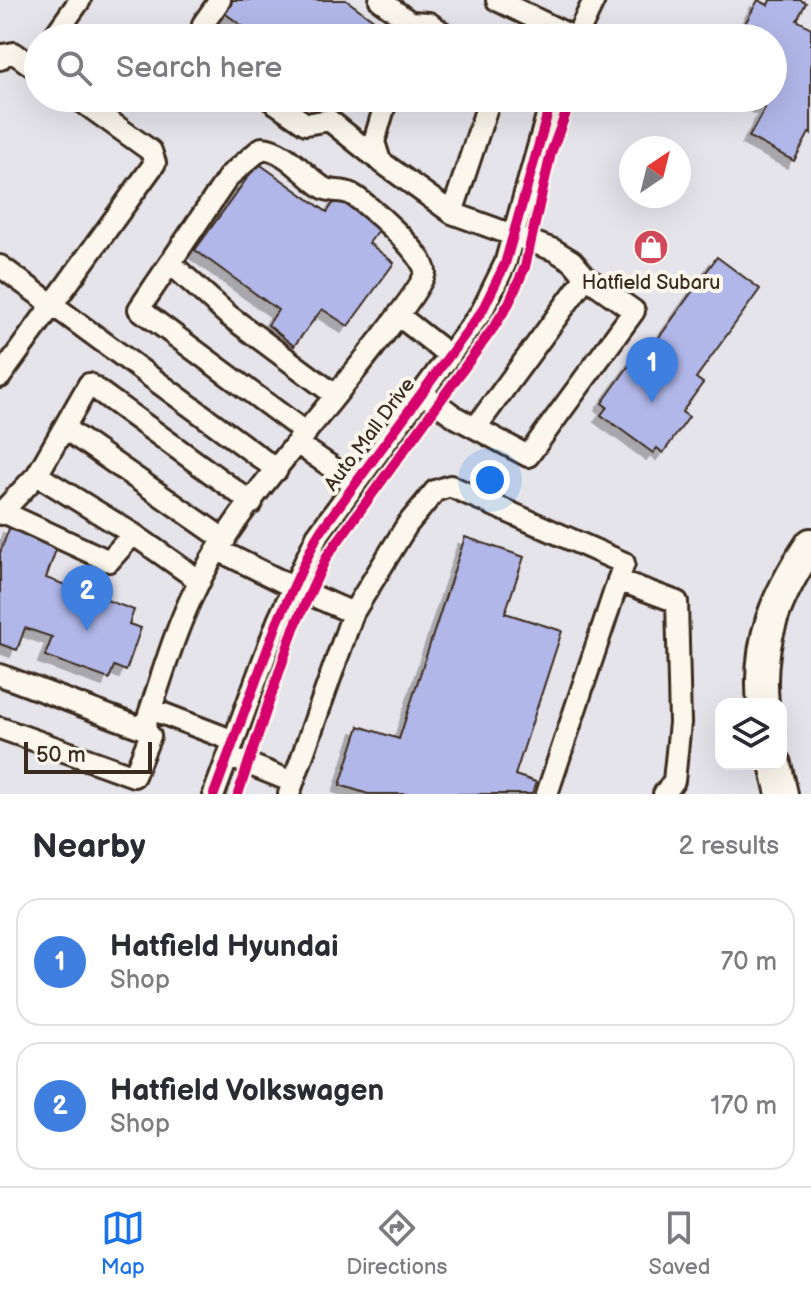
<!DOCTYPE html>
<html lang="en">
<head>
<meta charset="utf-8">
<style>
	:root { --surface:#fff; --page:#f7f7f7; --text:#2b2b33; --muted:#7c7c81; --line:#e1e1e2; --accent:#1a73e8 }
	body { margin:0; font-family:"Balsamiq Sans",sans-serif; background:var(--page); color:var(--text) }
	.controls { position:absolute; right:24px; bottom:24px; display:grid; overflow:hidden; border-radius:16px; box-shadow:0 8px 32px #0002 }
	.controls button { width:72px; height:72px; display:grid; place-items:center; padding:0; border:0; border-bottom:2px solid var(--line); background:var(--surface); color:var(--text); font:40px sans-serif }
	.compass { position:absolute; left:619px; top:136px; width:72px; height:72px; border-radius:50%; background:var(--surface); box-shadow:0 8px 32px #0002; rotate:35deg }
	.scale { position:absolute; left:24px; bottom:20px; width:128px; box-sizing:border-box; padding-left:8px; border:4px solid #3b2a1e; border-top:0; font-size:22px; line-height:28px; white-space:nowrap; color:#3b2a1e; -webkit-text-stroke:6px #fbf7ec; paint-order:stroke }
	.you { position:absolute; left:490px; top:480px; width:28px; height:28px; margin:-20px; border:6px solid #fff; border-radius:50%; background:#1a73e8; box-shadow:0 0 0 12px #1a73e833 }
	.badge { display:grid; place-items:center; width:52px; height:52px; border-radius:50%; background:var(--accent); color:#fff; font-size:26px; font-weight:700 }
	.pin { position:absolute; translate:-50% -66px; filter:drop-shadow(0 2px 4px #0008) }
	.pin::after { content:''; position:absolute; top:42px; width:28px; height:24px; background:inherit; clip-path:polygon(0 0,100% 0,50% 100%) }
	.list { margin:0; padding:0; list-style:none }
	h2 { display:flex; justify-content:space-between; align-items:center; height:104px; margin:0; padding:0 32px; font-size:34px }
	h2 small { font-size:26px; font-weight:400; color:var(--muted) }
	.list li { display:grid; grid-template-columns:52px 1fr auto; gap:24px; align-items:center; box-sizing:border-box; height:128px; margin:0 16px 16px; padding:0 16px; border:2px solid var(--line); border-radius:24px }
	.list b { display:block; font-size:30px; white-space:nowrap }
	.list p { margin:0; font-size:26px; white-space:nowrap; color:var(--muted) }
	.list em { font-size:26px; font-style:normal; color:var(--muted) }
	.icon { flex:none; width:44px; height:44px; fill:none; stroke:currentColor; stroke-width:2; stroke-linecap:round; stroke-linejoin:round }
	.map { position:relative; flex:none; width:811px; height:794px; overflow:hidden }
	.search { position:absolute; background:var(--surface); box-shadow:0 8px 32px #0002; left:24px; right:24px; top:24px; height:88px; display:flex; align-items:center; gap:20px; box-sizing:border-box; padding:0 28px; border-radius:44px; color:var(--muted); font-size:30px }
	.sheet { height:392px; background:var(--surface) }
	nav { display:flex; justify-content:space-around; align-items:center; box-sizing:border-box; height:112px; border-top:2px solid var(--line); background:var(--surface); font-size:22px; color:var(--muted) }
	nav a { display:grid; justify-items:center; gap:4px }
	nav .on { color:var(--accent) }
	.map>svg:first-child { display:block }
	.building { fill:#b1b7e8; stroke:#3b2a1e; stroke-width:2; filter:url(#shadow) }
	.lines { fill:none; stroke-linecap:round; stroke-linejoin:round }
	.minor-casing { stroke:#3b2a1e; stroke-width:26 }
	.highway-casing { stroke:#3b2a1e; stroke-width:36 }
	.minor { stroke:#fbf7ec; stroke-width:20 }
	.highway { stroke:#fbf7ec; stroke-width:30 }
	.cycleway-casing { stroke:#fbf7ec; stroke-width:15 }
	.cycleway { stroke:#d6006c; stroke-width:10 }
	.labels { text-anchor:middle; stroke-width:8; stroke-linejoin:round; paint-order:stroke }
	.poi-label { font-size:20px; fill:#3b2a1e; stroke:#fbf7ec }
	.street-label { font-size:20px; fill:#3b2a1e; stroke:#fbf7ec }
</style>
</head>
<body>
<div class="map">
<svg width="811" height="794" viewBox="0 0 811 794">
	<defs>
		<filter id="shadow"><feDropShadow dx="-7" dy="7" stdDeviation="0" flood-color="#0004"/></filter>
	</defs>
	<rect width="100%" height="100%" fill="#e5e4eb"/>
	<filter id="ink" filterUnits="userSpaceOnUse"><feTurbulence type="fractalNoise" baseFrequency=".0125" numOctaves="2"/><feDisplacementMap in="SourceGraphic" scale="16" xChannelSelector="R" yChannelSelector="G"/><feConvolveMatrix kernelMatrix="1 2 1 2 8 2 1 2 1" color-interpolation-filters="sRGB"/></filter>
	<g filter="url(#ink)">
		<path class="building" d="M 232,0 L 346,0 L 382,26 L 374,38 L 259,38 L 223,12 Z
			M 758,0 L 768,5 L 770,0 L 800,0 L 806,3 L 797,20 L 811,28 L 811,134 L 809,133 L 794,161 L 749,137 L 765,108 L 746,98 L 773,98 L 773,38 L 737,38 Z
			M 258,163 L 327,212 L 341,192 L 384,223 L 369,243 L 394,263 L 348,326 L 322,309 L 294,346 L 268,325 L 278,310 L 195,250 Z
			M 717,257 L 760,289 L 696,378 L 703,383 L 682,412 L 689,417 L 663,453 L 657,448 L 653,453 L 601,415 L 607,407 L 602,403 L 646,342 L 653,346 Z
			M 10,526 L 58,544 L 46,578 L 134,610 L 129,624 L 141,628 L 126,671 L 114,666 L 109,679 L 45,656 L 52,637 L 25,628 L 17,650 L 0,644 L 0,553 Z
			M 465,537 L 524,557 L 505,613 L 562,631 L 515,775 L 536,782 L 532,794 L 368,794 L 340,785 L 359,726 L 399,739 Z"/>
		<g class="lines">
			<defs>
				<path id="minor" d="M 380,0 L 410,22 L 429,23 L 450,38
					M 497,0 L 575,38
					M 53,38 L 80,0
					M 203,38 L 203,24 L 220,0
					M 576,38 L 594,0
					M 0,59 L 3,55 L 14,53 L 38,70
					M 268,98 L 306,124 L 329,120 L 380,161
					M 387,98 L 374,142 L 380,161 L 452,213 L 490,98
					M 170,263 L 228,315 L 335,395
					M 0,266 L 277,470
					M 398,315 L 450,356
					M 0,377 L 155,163 L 151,151 L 77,98
					M 422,393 L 457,418 L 528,456 L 634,311 L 586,277 L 572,261 L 554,250 L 452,213
					M 476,427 L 586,277
					M 64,428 L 225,540
					M 298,444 L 355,483
					M 37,475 L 89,384 L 252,503
					M 3,512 L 109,561 L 133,534
					M 0,514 L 37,475 L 133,534 L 200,581
					M 218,550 L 293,587 L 353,613
					M 618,580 L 677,602 L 680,723 L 674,781 L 664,794
					M 0,675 L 144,729 C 160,684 173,635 194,592 C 228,520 290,453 340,390 C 353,373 424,287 425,272 C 426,255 366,202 351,194 C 342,189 330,193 322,187 C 303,174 286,150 262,148 L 229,176 L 139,309 L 306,433
					M 151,709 L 234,741
					M 0,728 L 134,776 L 150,736 L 144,729
					M 228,756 L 293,782
					M 214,794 L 278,621 L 317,536 L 482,311 L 505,264 L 552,98
					M 289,794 L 353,613 L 407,525 L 435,491 L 450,486 L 624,563 L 547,794"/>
				<path id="highway" d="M 763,704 C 757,641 776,596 811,544
					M 775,764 L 782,794"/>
			</defs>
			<use href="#minor" class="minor-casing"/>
			<use href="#highway" class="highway-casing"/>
			<use href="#minor" class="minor"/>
			<use href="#highway" class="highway"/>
			<defs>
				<path id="cycleway" d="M 214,794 L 278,621 L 317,536 L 482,311 L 505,264 L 552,98
					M 238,794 L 294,628 L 327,556 L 494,327 L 509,303 L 525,267 L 551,153 L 567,110 L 550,102"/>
			</defs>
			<use href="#cycleway" class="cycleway-casing"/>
			<use href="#cycleway" class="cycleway"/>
		</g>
	</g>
	<defs>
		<symbol id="shop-disc" viewBox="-11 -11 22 22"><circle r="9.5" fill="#d1495b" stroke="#fbf7ec"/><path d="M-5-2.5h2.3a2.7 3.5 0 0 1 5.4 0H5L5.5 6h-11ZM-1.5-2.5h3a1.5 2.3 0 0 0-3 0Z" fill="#fff"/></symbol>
	</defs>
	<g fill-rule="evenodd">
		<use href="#shop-disc" x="631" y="227" width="40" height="40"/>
	</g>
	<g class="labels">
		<g class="poi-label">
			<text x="651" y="289">Hatfield Subaru</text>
		</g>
		<g class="street-label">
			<text transform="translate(369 434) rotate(-53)" y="7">Auto Mall Drive</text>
		</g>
	</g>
</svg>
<div class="controls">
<button><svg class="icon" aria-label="layers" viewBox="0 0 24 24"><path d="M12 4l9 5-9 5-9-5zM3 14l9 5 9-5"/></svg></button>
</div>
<svg class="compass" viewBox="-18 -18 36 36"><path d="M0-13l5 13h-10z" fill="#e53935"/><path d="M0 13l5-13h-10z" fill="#7c7c81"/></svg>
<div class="scale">50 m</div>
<div class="you"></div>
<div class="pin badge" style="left:652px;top:403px;background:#3f7fe0">1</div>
<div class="pin badge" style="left:87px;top:631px;background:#3f7fe0">2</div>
<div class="search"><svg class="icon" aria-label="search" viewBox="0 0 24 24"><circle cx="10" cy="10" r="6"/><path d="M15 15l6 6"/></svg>Search here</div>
</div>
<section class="sheet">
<h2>Nearby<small>2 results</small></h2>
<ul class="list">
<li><span class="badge" style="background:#3f7fe0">1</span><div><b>Hatfield Hyundai</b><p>Shop</p></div><em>70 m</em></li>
<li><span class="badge" style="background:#3f7fe0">2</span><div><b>Hatfield Volkswagen</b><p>Shop</p></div><em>170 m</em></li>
</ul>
</section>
<nav>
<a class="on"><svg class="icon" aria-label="map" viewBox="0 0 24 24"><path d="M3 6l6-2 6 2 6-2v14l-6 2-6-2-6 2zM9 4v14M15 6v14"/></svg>Map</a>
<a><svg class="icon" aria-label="directions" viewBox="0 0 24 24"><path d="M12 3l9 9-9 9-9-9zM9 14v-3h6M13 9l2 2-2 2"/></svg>Directions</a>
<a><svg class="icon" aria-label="saved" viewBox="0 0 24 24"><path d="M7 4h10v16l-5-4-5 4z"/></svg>Saved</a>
</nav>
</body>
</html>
